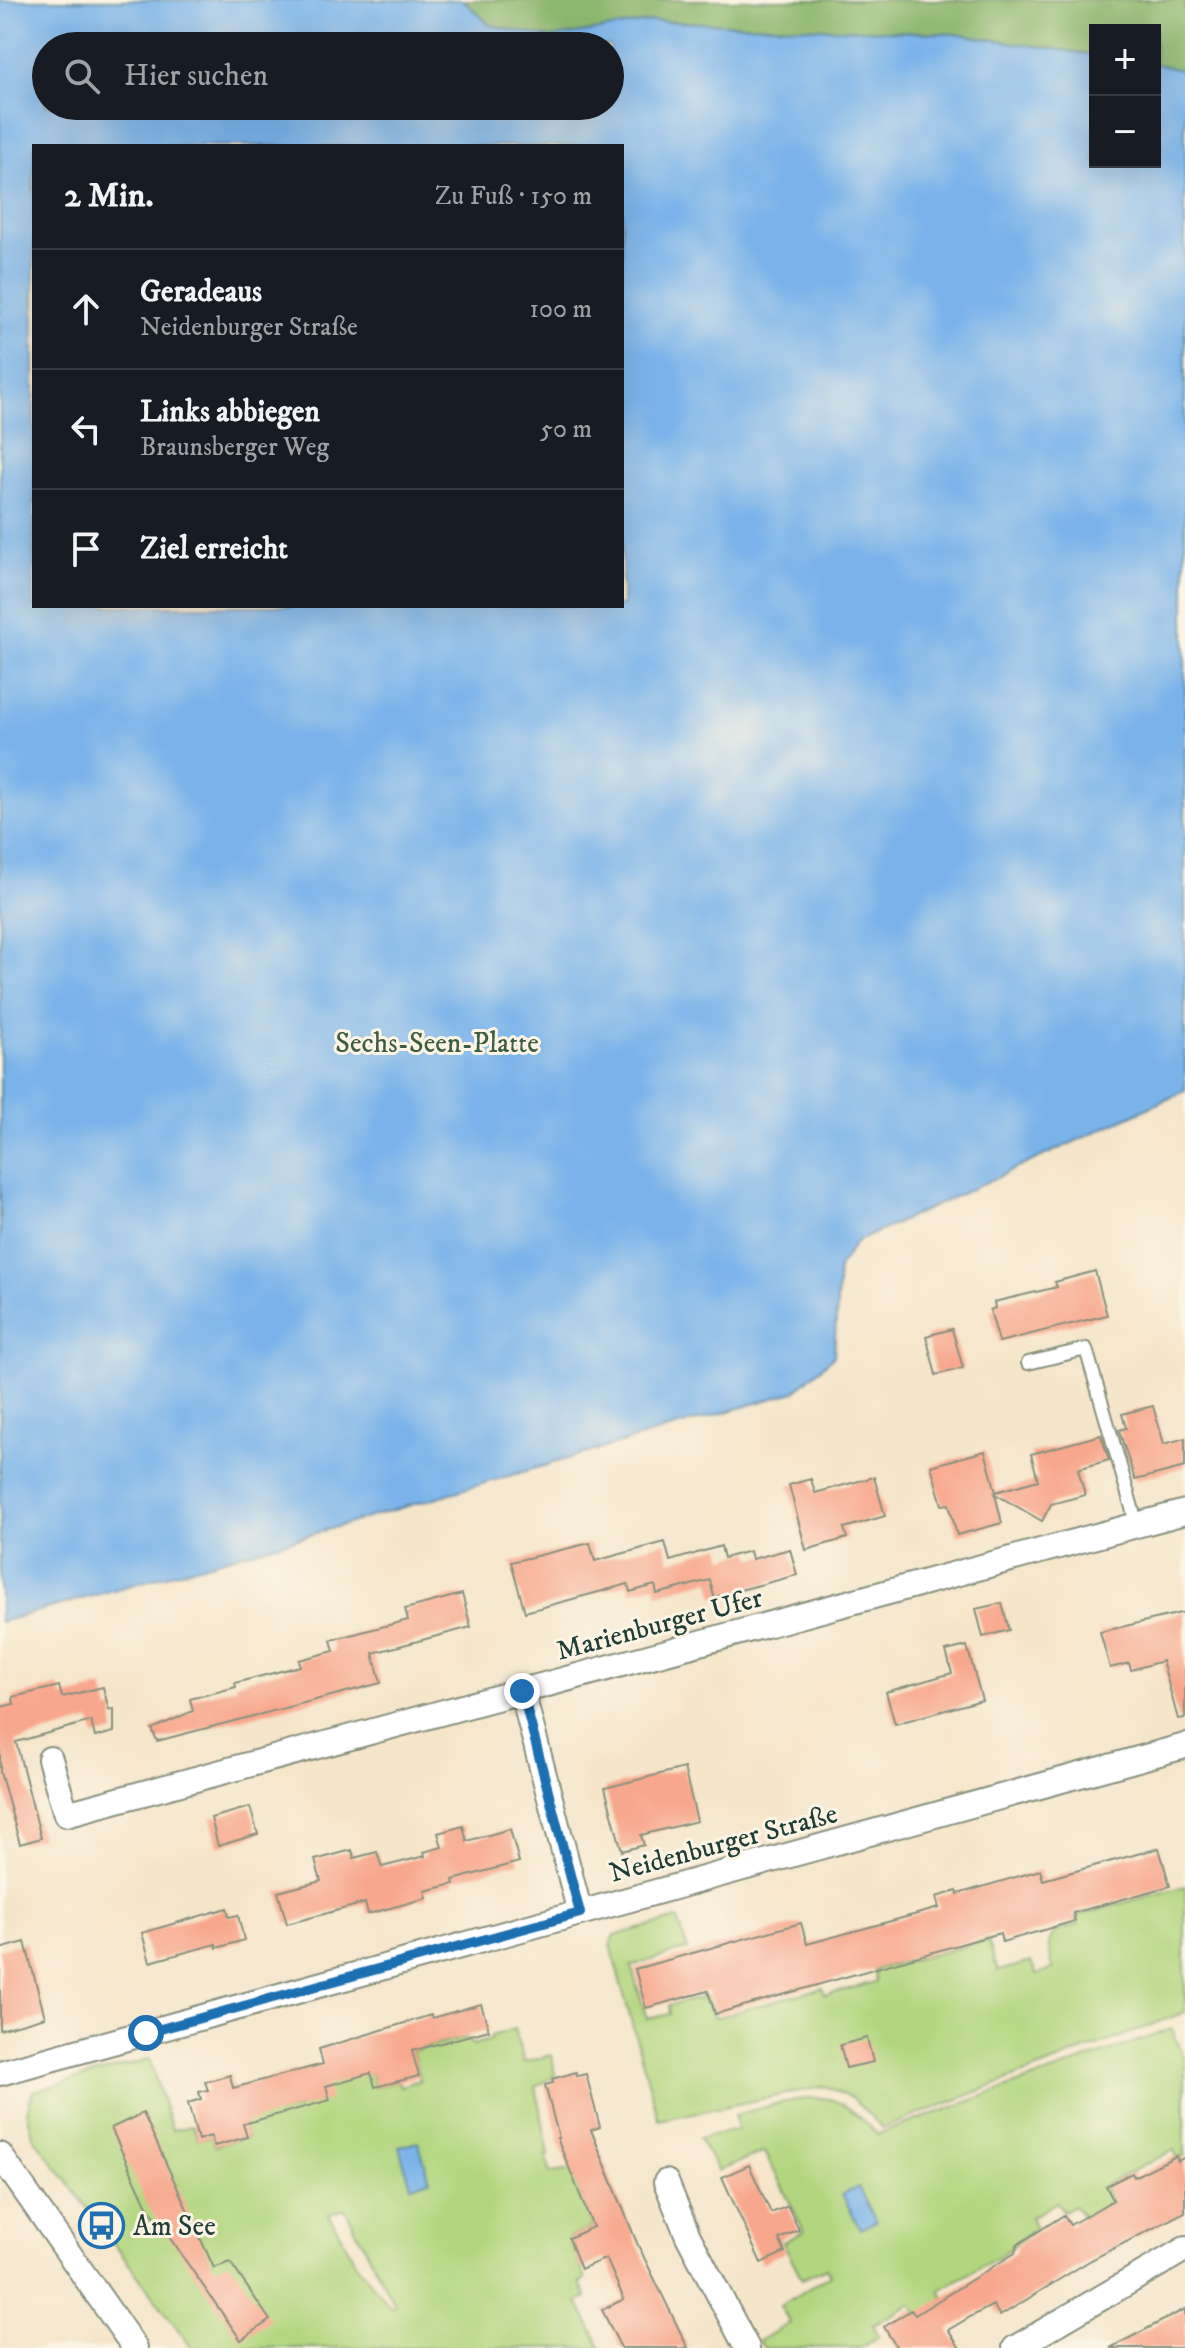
<!DOCTYPE html>
<html lang="de">
<head>
<meta charset="utf-8">
<style>
	:root { --surface:#171b24; --page:#20242c; --text:#f1f3f6; --muted:#9ea1a6; --line:#363941 }
	body { margin:0; font-family:"IM FELL DW Pica",serif; background:var(--page); color:var(--text) }
	.controls { position:absolute; right:24px; top:24px; display:grid; overflow:hidden; border-radius:0px; box-shadow:0 8px 32px #0002 }
	.controls button { width:72px; height:72px; display:grid; place-items:center; padding:0; border:0; border-bottom:2px solid var(--line); background:var(--surface); color:var(--text); font:40px sans-serif }
	.stop { position:absolute; width:24px; height:24px; margin:-18px; border:6px solid #1f6fb2; border-radius:50%; background:#fff }
	.stop.end { background:#1f6fb2; border-color:#fff; box-shadow:0 2px 8px #0008 }
	.list { margin:0; padding:0; list-style:none }
	h2 { display:flex; justify-content:space-between; align-items:center; height:104px; margin:0; padding:0 32px; font-size:34px }
	h2 small { font-size:26px; font-weight:400; color:var(--muted) }
	.list li { display:grid; grid-template-columns:52px 1fr auto; gap:24px; align-items:center; box-sizing:border-box; height:120px; padding:0 32px; border-top:2px solid var(--line) }
	.list b { display:block; font-size:30px; white-space:nowrap }
	.list p { margin:0; font-size:26px; white-space:nowrap; color:var(--muted) }
	.list em { font-size:26px; font-style:normal; color:var(--muted) }
	.icon { flex:none; width:44px; height:44px; fill:none; stroke:currentColor; stroke-width:2; stroke-linecap:round; stroke-linejoin:round }
	.map { position:relative; flex:none; width:1185px; height:2348px; overflow:hidden }
	.search { position:absolute; background:var(--surface); box-shadow:0 8px 32px #0002; left:32px; top:32px; width:592px; height:88px; display:flex; align-items:center; gap:20px; box-sizing:border-box; padding:0 28px; border-radius:44px; color:var(--muted); font-size:30px }
	.panel { position:absolute; background:var(--surface); box-shadow:0 8px 32px #0002; left:32px; top:144px; width:592px; height:464px; border-radius:0px }
	.map>svg:first-child { display:block }
	.green { fill:#b2d67f; stroke:#688a5a; stroke-width:2; fill-rule:evenodd }
	.forest { fill:#8db76e; stroke:#567a51; stroke-width:2 }
	.water { fill:#79b3ea; stroke:#4c788f; stroke-width:2; fill-rule:evenodd }
	.building { fill:#f7a78d }
	.lines { fill:none; stroke-linecap:round; stroke-linejoin:round }
	.service-casing { stroke:#8a917f; stroke-width:16 }
	.minor-casing { stroke:#8a917f; stroke-width:28 }
	.service { stroke:#fff; stroke-width:12 }
	.minor { stroke:#fff; stroke-width:24 }
	.route { stroke:#1f6fb2; stroke-width:10 }
	.labels { text-anchor:middle; stroke-width:6; stroke-linejoin:round; paint-order:stroke }
	.park-label { font-size:28px; fill:#3c5c43; stroke:#fcf5e5 }
	.street-label { font-size:28px; fill:#1f3d34; stroke:#fcf5e5 }
	.poi-label { font-size:28px; fill:#1f3d34; stroke:#fcf5e5; text-anchor:start }
</style>
</head>
<body>
<div class="map">
<svg width="1185" height="2348" viewBox="0 0 1185 2348">
	<rect width="100%" height="100%" fill="#fcf5e5"/>
	<filter id="ink" filterUnits="userSpaceOnUse"><feTurbulence type="fractalNoise" baseFrequency=".0125" numOctaves="2"/><feDisplacementMap in="SourceGraphic" scale="16" xChannelSelector="R" yChannelSelector="G"/><feConvolveMatrix kernelMatrix="1 2 1 2 8 2 1 2 1" color-interpolation-filters="sRGB"/></filter>
	<filter id="wash" filterUnits="userSpaceOnUse"><feTurbulence type="fractalNoise" baseFrequency=".006" numOctaves="4" result="noise"/><feDisplacementMap in="SourceGraphic" scale="32" xChannelSelector="R" yChannelSelector="G"/><feGaussianBlur stdDeviation="1.8" result="paint"/><feColorMatrix in="noise" values="0 0 0 0 0 0 0 0 0 0 0 0 0 0 0 0 0 1.4 0 .05"/><feComposite in="paint" operator="in"/></filter>
	<g filter="url(#wash)">
		<rect width="100%" height="100%" fill="#f5e5ca"/>
		<path class="green" d="M 1185,1886 L 1185,2012 L 883,2128 L 851,2097 L 825,2086 L 659,2120 L 610,1945 L 615,1935 L 678,1919 L 687,1949 L 631,1966 L 647,2019 L 670,2014 L 669,2005 L 706,1997 L 714,2018 L 822,1988 L 825,1995 L 876,1982 L 874,1970 L 988,1940 L 998,1971 L 1031,1962 L 1036,1974 L 1053,1969 L 1048,1943 L 1055,1932 L 1078,1925 L 1076,1916 Z
			M 514,2029 L 524,2062 L 552,2055 L 555,2075 L 536,2087 L 549,2155 L 546,2156 L 551,2173 L 571,2170 L 593,2227 L 569,2238 L 586,2280 L 580,2283 L 587,2298 L 578,2302 L 601,2348 L 192,2348 L 33,2136 L 27,2111 L 33,2091 L 149,2059 L 172,2130 L 192,2126 L 198,2139 L 211,2136 L 214,2146 L 247,2137 L 242,2121 L 299,2109 L 289,2073 L 370,2069 L 375,2087 L 398,2081 L 400,2086 L 420,2080 L 412,2051 L 466,2038 L 473,2045 L 491,2040 L 491,2036 ZM 345,2209 L 395,2305 L 391,2308 L 357,2265 L 329,2214 Z
			M 1172,2029 L 1185,2060 L 1185,2155 L 1178,2158 L 1174,2150 L 1104,2186 L 1116,2212 L 1091,2227 L 1074,2206 L 1063,2212 L 1057,2202 L 1031,2217 L 1036,2228 L 998,2257 L 940,2290 L 947,2304 L 921,2319 L 911,2304 L 873,2325 L 879,2336 L 860,2348 L 764,2348 L 759,2341 L 790,2323 L 780,2306 L 830,2275 L 826,2268 L 802,2279 L 783,2242 L 804,2231 L 765,2152 L 718,2171 L 699,2138 L 737,2130 L 735,2115 C 760,2109 810,2092 833,2100 C 850,2106 864,2123 878,2134 Z"/>
		<path class="forest" d="M 463,0 L 1185,0 L 1185,71 L 1155,64 L 1155,30 L 1095,30 L 1095,55 L 956,34 L 654,21 L 551,38 L 490,25 Z"/>
		<path class="water" d="M 0,0 L 463,0 L 490,25 L 551,38 L 654,21 L 956,34 L 1095,55 L 1095,162 L 1155,162 L 1155,64 L 1185,71 L 1185,1091 L 856,1242 L 839,1267 L 834,1356 L 794,1392 L 323,1531 L 0,1622 ZM 610,46 L 610,106 L 46,106 L 46,46 ZM 622,146 L 622,606 L 34,606 L 34,146 Z
			M 418,2142 L 430,2180 L 411,2186 L 399,2147 Z
			M 858,2187 L 876,2221 L 860,2229 L 842,2195 Z"/>
		<g id="blocks">
			<path class="building" d="M 1095,1271 L 1107,1315 L 999,1342 L 990,1310 L 995,1308 L 994,1302 L 1057,1287 L 1055,1282 Z
				M 952,1329 L 963,1368 L 936,1375 L 926,1336 Z
				M 1153,1406 L 1164,1444 L 1185,1438 L 1185,1467 L 1135,1480 L 1119,1430 L 1126,1428 L 1122,1414 Z
				M 1101,1435 L 1109,1460 L 1078,1469 L 1085,1495 L 1051,1504 L 1042,1521 L 995,1494 L 1002,1523 L 957,1535 L 949,1504 L 942,1505 L 931,1466 L 985,1451 L 996,1492 L 1038,1480 L 1031,1454 Z
				M 874,1477 L 885,1516 L 844,1528 L 847,1538 L 806,1550 L 789,1485 L 811,1479 L 815,1493 Z
				M 665,1542 L 670,1561 L 721,1546 L 724,1558 L 750,1551 L 752,1559 L 790,1549 L 797,1575 L 714,1597 L 710,1580 L 657,1594 L 655,1585 L 630,1592 L 628,1584 L 525,1612 L 511,1562 L 590,1543 L 595,1561 Z
				M 462,1594 L 471,1627 L 373,1653 L 381,1683 L 157,1741 L 152,1729 L 193,1711 L 190,1699 L 236,1687 L 235,1683 L 300,1666 L 299,1660 L 334,1651 L 331,1640 L 408,1620 L 405,1609 Z
				M 1002,1603 L 1009,1630 L 983,1637 L 976,1609 Z
				M 1185,1612 L 1185,1718 L 1178,1719 L 1162,1661 L 1131,1670 L 1129,1663 L 1110,1668 L 1100,1632 Z
				M 967,1646 L 982,1700 L 895,1724 L 886,1692 L 952,1673 L 946,1651 Z
				M 59,1686 L 62,1697 L 103,1687 L 109,1710 L 114,1709 L 114,1732 L 95,1737 L 91,1721 L 16,1742 L 41,1838 L 20,1844 L 0,1772 L 0,1707 L 14,1704 L 13,1697 Z
				M 684,1768 L 697,1821 L 641,1835 L 644,1845 L 622,1851 L 605,1788 Z
				M 250,1807 L 258,1834 L 218,1846 L 211,1818 Z
				M 463,1826 L 467,1841 L 510,1829 L 519,1862 L 453,1880 L 454,1884 L 425,1891 L 427,1898 L 368,1914 L 365,1903 L 287,1924 L 278,1892 L 321,1881 L 315,1860 L 352,1850 L 354,1858 L 377,1852 L 382,1867 L 425,1856 L 424,1852 L 442,1847 L 438,1833 Z
				M 1159,1848 L 1170,1886 L 1073,1913 L 1075,1921 L 1002,1942 L 1000,1933 L 715,2014 L 708,1991 L 646,2008 L 635,1969 L 801,1923 L 807,1944 L 939,1908 L 936,1897 L 957,1891 L 958,1894 L 1040,1870 L 1043,1880 Z
				M 227,1908 L 229,1917 L 238,1915 L 244,1940 L 217,1948 L 216,1944 L 150,1962 L 142,1933 Z
				M 25,1942 L 45,2017 L 0,2030 L 0,1949 Z
				M 481,2004 L 489,2030 L 412,2051 L 419,2076 L 375,2087 L 371,2073 L 326,2086 L 330,2100 L 243,2124 L 247,2137 L 214,2146 L 211,2136 L 198,2140 L 188,2103 L 201,2099 L 199,2092 L 208,2090 L 205,2082 L 230,2075 L 233,2088 L 323,2064 L 319,2049 L 431,2015 L 432,2018 Z
				M 867,2038 L 873,2062 L 846,2068 L 840,2045 Z
				M 576,2072 L 577,2076 L 586,2074 L 600,2127 L 591,2130 L 637,2243 L 688,2348 L 621,2348 L 602,2310 L 624,2299 L 606,2258 L 581,2269 L 569,2238 L 593,2227 L 557,2138 L 559,2138 L 545,2085 L 553,2083 L 552,2079 Z
				M 143,2113 L 214,2268 L 230,2262 L 270,2320 L 241,2340 L 146,2204 L 111,2128 Z
				M 1176,2156 L 1178,2161 L 1185,2157 L 1185,2212 L 1091,2260 L 1000,2316 L 993,2305 L 972,2316 L 948,2330 L 960,2348 L 897,2348 L 884,2327 L 911,2310 L 915,2315 L 1002,2261 L 1015,2253 L 1017,2245 L 1064,2215 L 1070,2225 L 1113,2200 L 1106,2186 L 1132,2173 L 1134,2177 Z
				M 749,2165 L 771,2213 L 788,2206 L 799,2230 L 779,2239 L 785,2252 L 761,2263 L 722,2177 Z
				M 1185,2309 L 1185,2348 L 1110,2348 Z"/>
		</g>
	</g>
	<g filter="url(#ink)">
		<use href="#blocks" fill-opacity="0" stroke="#8a917f" stroke-width="2"/>
		<g class="lines">
			<defs>
				<path id="service" d="M 1028,1363 L 1086,1349 L 1137,1525"/>
				<path id="minor" d="M 522,1691 L 580,1913
					M 50,1759 L 66,1814 L 1185,1512
					M 0,2073 L 1185,1746
					M 0,2155 L 135,2348
					M 666,2182 L 688,2236 L 747,2348
					M 1015,2348 L 1185,2249"/>
			</defs>
			<use href="#service" class="service-casing"/>
			<use href="#minor" class="minor-casing"/>
			<use href="#service" class="service"/>
			<use href="#minor" class="minor"/>
		</g>
	</g>
	<g class="lines" filter="url(#ink)">
		<path class="route" d="M 146,2033 L 580,1913 L 522,1691"/>
	</g>
	<defs>
		<symbol id="bus-ring" viewBox="-11 -11 22 22"><circle r="9.5" fill="#fcf5e5" stroke="#1f6fb2" stroke-width="1.5"/><path d="M-5-6H5V4H4V6H2V4H-2V6H-4V4H-5ZM-3.5-4V0h7V-4ZM-3.5 1.2v1.5H-2V1.2ZM2 1.2v1.5H3.5V1.2Z" fill="#1f6fb2"/></symbol>
	</defs>
	<g fill-rule="evenodd">
		<use href="#bus-ring" x="76" y="2200" width="51" height="51"/>
	</g>
	<g class="labels">
		<g class="park-label">
			<text x="437" y="1052">Sechs-Seen-Platte</text>
		</g>
		<g class="street-label">
			<text transform="translate(659 1623) rotate(-15)" y="10">Marienburger Ufer</text>
			<text transform="translate(723 1842) rotate(-15)" y="10">Neidenburger Straße</text>
		</g>
		<g class="poi-label">
			<text x="133" y="2235">Am See</text>
		</g>
	</g>
</svg>
<div class="controls">
<button>+</button>
<button>−</button>
</div>
<div class="stop" style="left:146px;top:2033px"></div>
<div class="stop end" style="left:522px;top:1691px"></div>
<div class="search"><svg class="icon" aria-label="search" viewBox="0 0 24 24"><circle cx="10" cy="10" r="6"/><path d="M15 15l6 6"/></svg>Hier suchen</div>
<section class="panel">
<h2>2 Min.<small>Zu Fuß · 150 m</small></h2>
<ul class="list">
<li><svg class="icon" aria-label="ahead" viewBox="0 0 24 24"><path d="M12 20V5M6 11l6-6 6 6"/></svg><div><b>Geradeaus</b><p>Neidenburger Straße</p></div><em>100 m</em></li>
<li><svg class="icon" aria-label="left" viewBox="0 0 24 24"><path d="M17 20v-9H6M10 6l-5 5 5 5"/></svg><div><b>Links abbiegen</b><p>Braunsberger Weg</p></div><em>50 m</em></li>
<li><svg class="icon" aria-label="arrive" viewBox="0 0 24 24"><path d="M6 21V4h12l-3 4 3 4H6"/></svg><div><b>Ziel erreicht</b></div></li>
</ul>
</section>
</div>
</body>
</html>
